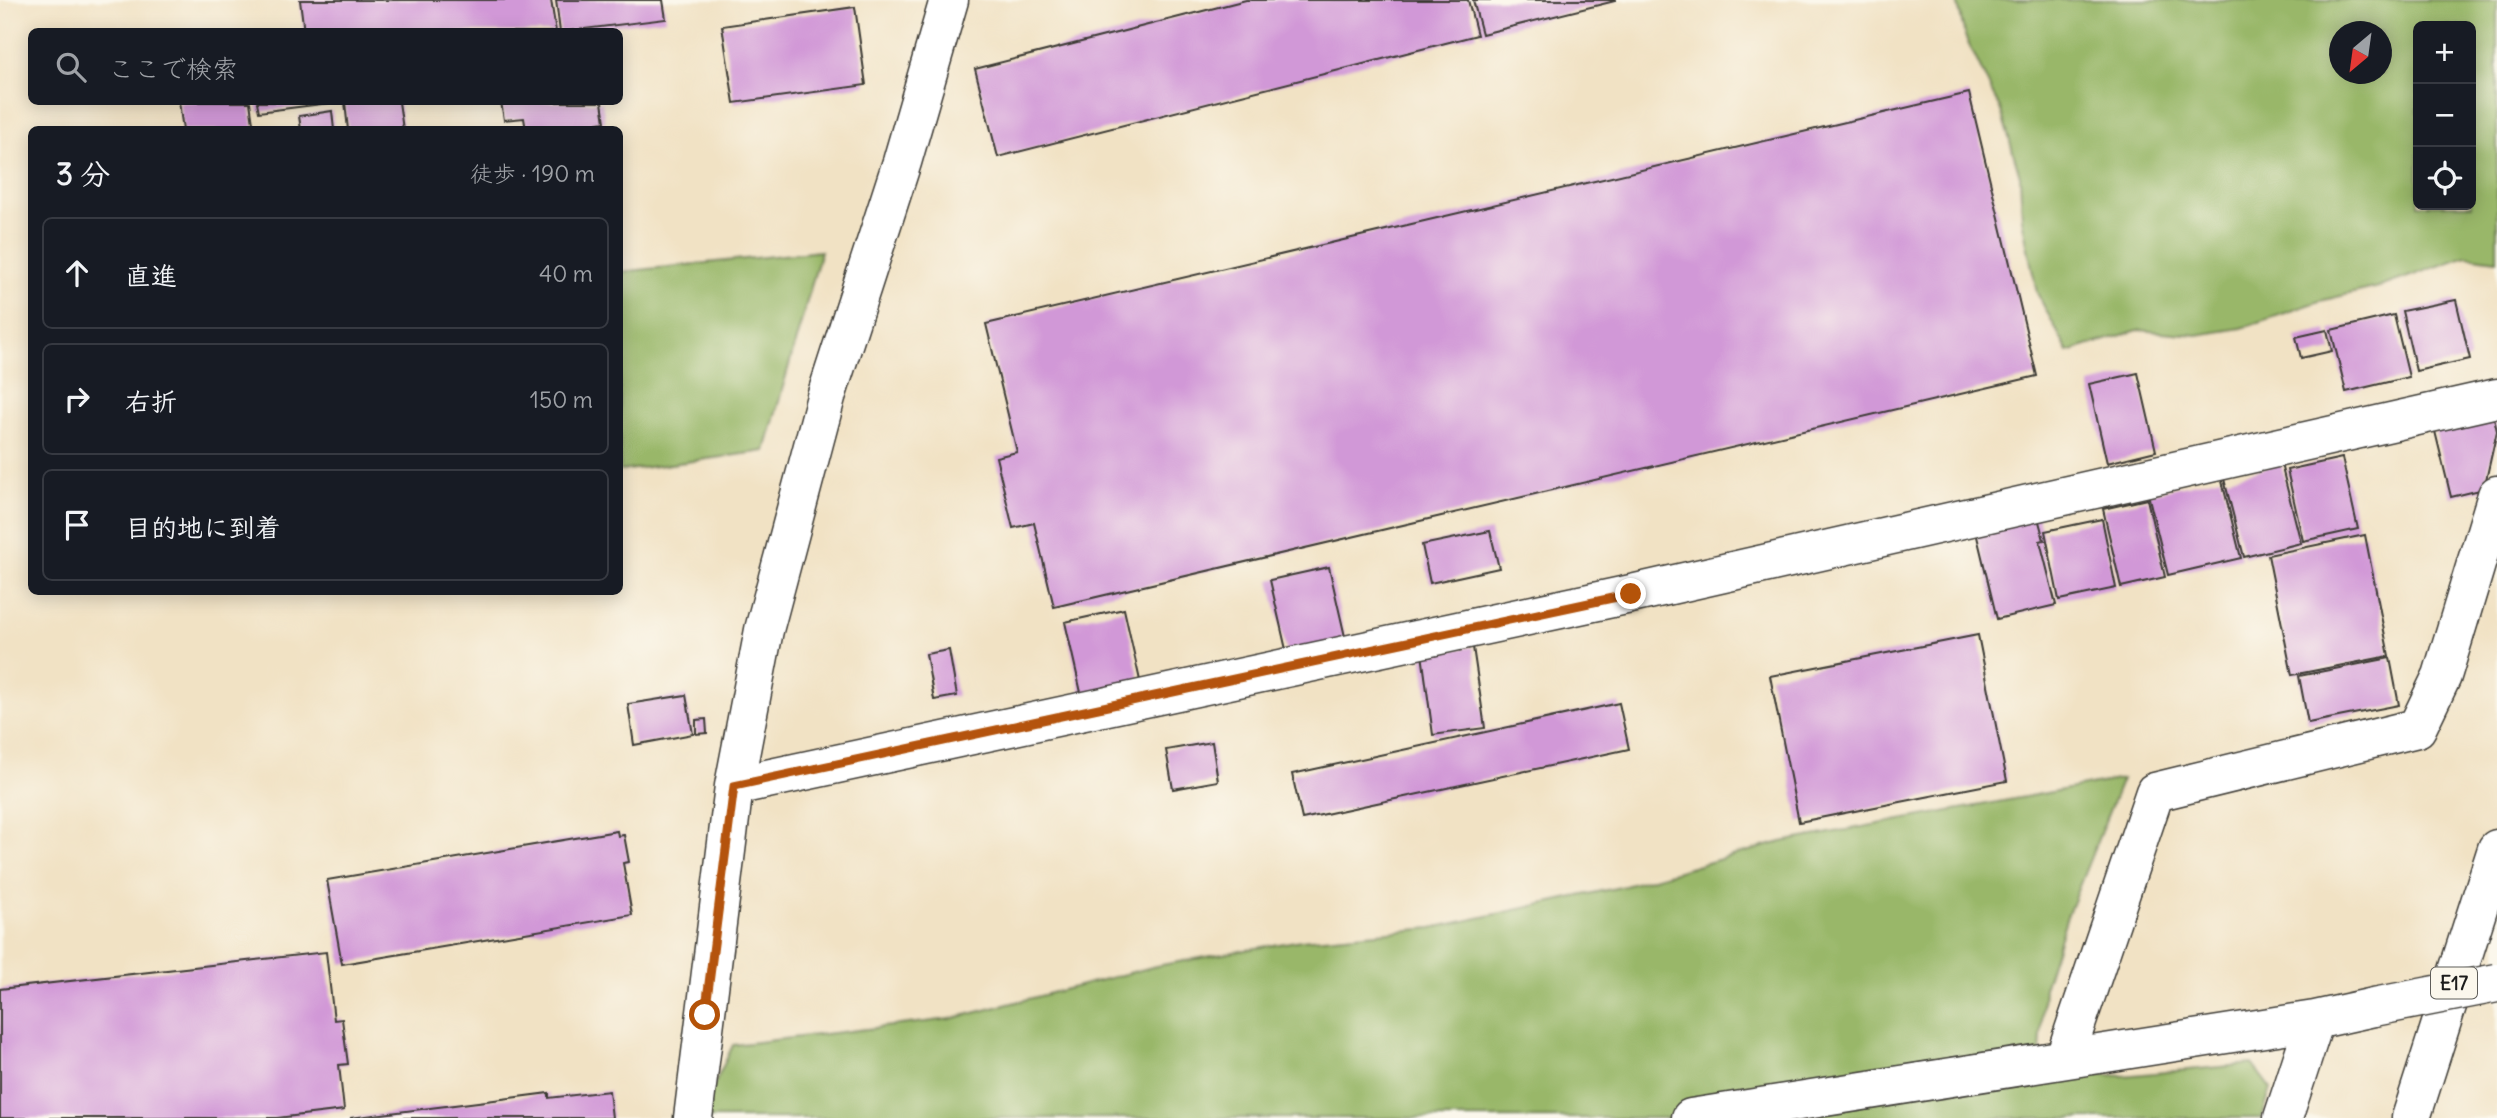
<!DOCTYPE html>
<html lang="ja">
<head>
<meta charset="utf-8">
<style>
	:root { --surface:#171b24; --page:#20242c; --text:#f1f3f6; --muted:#9ea1a6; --line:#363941 }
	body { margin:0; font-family:Delius,"Klee One",sans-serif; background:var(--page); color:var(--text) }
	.controls { position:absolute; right:21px; top:21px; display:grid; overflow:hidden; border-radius:10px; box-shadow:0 4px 18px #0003 }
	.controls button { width:63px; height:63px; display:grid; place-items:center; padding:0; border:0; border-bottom:2px solid var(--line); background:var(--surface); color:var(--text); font:35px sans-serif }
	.compass { position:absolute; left:2329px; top:21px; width:63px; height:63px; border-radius:50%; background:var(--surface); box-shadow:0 4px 18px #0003; rotate:209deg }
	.stop { position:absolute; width:21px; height:21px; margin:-16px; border:5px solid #b45309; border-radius:50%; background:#fff }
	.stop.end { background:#b45309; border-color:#fff; box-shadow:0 2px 7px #0008 }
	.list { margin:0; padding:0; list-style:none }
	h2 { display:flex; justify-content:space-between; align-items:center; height:91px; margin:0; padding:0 28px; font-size:30px }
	h2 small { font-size:23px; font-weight:400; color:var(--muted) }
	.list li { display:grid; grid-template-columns:46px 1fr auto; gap:21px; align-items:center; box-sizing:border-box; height:112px; margin:0 14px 14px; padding:0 14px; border:2px solid var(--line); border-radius:10px }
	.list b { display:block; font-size:26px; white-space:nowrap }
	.list em { font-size:23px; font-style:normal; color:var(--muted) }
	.icon { flex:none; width:38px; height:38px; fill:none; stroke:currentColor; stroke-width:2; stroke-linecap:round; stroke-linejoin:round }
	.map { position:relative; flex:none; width:2497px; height:1118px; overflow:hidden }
	.search { position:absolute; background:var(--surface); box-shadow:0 4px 18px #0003; left:28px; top:28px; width:595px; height:77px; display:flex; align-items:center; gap:18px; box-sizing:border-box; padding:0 24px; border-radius:10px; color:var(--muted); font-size:26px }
	.panel { position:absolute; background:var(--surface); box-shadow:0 4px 18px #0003; left:28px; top:126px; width:595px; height:469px; border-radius:10px }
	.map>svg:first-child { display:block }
	.forest { fill:#99b769; stroke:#5a6a42; stroke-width:2; fill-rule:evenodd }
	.building { fill:#d198d7 }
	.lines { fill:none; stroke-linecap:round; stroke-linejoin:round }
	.minor-casing { stroke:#3c3a35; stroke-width:41 }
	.highway-casing { stroke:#3c3a35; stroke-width:41 }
	.minor { stroke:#fff; stroke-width:38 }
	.highway { stroke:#fff; stroke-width:38 }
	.minor-bridge-casing { stroke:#3c3a35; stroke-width:41; stroke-linecap:butt }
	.minor-bridge { stroke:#fff; stroke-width:38 }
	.route { stroke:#b45309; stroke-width:9 }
	.labels { text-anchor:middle; stroke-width:5; stroke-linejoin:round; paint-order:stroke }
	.shield { fill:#fbf7ec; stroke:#5f5e5a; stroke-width:2 }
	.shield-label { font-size:19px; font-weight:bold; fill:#1c1c1c }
</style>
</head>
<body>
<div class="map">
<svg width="2497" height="1118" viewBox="0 0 2497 1118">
	<rect width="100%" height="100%" fill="#fbf7ec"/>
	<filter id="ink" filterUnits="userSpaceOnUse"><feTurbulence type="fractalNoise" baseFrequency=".0143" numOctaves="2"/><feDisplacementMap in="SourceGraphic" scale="14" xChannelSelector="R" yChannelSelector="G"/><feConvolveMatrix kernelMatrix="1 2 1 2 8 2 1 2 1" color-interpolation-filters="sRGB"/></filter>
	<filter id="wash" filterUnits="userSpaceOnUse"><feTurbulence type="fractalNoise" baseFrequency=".00686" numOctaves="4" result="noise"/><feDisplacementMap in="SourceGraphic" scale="28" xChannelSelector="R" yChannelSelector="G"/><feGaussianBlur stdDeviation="1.57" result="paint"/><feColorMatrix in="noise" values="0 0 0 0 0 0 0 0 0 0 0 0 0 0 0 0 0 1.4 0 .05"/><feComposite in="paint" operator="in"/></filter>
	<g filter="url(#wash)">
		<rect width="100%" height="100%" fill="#f1e2c4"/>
		<path class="forest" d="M 1957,0 L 2497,0 L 2497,260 L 2466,256 L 2383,286 L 2320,301 L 2242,328 L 2197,335 L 2138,330 L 2068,352 L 2037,293 L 2022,219 L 2020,176 L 2001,111 L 1965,36 ZM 2418,26 L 2471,26 L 2471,205 L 2418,205 ZM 2340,32 L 2382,32 L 2382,74 L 2340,74 Z
			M 821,251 L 765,451 L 620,471 L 620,272 Z
			M 2122,779 L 2066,919 L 2044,988 L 2039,1068 L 2122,1076 L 2252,1064 L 2271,1089 L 2262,1118 L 707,1118 L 710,1094 L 733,1045 L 950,1019 L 1156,966 L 1301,940 L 1432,928 L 1625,886 L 1781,842 Z"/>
		<g id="blocks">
			<path class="building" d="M 300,0 L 551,0 L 556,32 L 304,32 Z
				M 556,0 L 663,0 L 666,19 L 560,32 Z
				M 1246,0 L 1468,0 L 1477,35 L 998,157 L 975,69 Z
				M 1473,0 L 1615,0 L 1615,1 L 1482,34 Z
				M 855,7 L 866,85 L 734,103 L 722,26 Z
				M 1969,93 L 2037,376 L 1054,607 L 1034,523 L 1013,528 L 996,457 L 1017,452 L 986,324 Z
				M 179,102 L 250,102 L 254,130 L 183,130 Z
				M 257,102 L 329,102 L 329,103 L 259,112 Z
				M 345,102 L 399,102 L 403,129 L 348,130 Z
				M 501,102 L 602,102 L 605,122 L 556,130 L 526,130 L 524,118 L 504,120 Z
				M 332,111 L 334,130 L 301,130 L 299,116 Z
				M 2456,300 L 2470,359 L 2416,371 L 2402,311 Z
				M 2394,315 L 2409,377 L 2346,392 L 2331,330 Z
				M 2327,330 L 2332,351 L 2301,358 L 2296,337 Z
				M 2138,373 L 2156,451 L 2107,463 L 2089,384 Z
				M 2492,409 L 2497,431 L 2484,489 L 2451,497 L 2433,423 Z
				M 2342,458 L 2358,529 L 2303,541 L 2287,470 Z
				M 2281,464 L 2301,543 L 2244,557 L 2224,479 Z
				M 2221,477 L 2241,558 L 2168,575 L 2148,494 Z
				M 2147,499 L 2165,577 L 2121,587 L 2103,509 Z
				M 2037,514 L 2044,540 L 2040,541 L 2056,605 L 1997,619 L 1975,528 Z
				M 2102,519 L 2116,588 L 2059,600 L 2045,531 Z
				M 1490,531 L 1499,568 L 1430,583 L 1422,545 Z
				M 2365,535 L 2389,656 L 2292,675 L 2268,555 Z
				M 1329,567 L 1346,641 L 1287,654 L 1270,580 Z
				M 1124,609 L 1141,685 L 1082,697 L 1065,622 Z
				M 1978,635 L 2007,781 L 1799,822 L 1770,676 Z
				M 1473,647 L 1485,728 L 1433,735 L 1422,654 Z
				M 949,650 L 957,696 L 934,700 L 926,654 Z
				M 2390,658 L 2399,705 L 2308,723 L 2299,676 Z
				M 686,695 L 693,734 L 634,745 L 628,704 Z
				M 1619,703 L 1629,749 L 1302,819 L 1292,774 Z
				M 706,719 L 707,733 L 696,734 L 696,720 Z
				M 1212,742 L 1218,781 L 1173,789 L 1166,750 Z
				M 617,831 L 618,836 L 624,835 L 629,862 L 623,863 L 632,915 L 342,964 L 327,880 Z
				M 326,952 L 334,1020 L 342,1019 L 348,1064 L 339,1065 L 344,1110 L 277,1118 L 0,1118 L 0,989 Z
				M 609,1091 L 612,1118 L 350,1118 L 549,1093 L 549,1098 Z"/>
		</g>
	</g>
	<g filter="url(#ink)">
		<use href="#blocks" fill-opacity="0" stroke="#3c3a35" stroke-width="2"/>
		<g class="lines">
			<defs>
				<path id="minor" d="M 734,786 L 1631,594 L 2497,398
					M 2065,1057 L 2155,792 L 2417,728 L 2442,676 L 2497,495
					M 693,1118 L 734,786 L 764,630 L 826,397 L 902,162 L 949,0
					M 1691,1118 L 2315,1020 L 2374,1007
					M 2283,1118 L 2315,1020"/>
				<path id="highway" d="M 2411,1118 L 2497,849"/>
			</defs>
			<use href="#minor" class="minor-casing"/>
			<use href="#highway" class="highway-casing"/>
			<use href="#minor" class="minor"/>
			<use href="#highway" class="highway"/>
			<defs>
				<path id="minor-bridge" d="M 2374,1007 L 2497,983"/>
			</defs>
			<use href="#minor-bridge" class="minor-bridge-casing"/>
			<use href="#minor-bridge" class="minor-bridge"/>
		</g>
	</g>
	<g class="lines" filter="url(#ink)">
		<path class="route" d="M 705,1015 L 734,786 L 1631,594"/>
	</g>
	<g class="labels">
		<rect class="shield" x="2431" y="967.5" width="46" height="31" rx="5"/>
		<g class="shield-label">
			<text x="2454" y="990">E17</text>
		</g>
	</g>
</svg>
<div class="controls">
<button>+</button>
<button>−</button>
<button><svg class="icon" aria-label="locate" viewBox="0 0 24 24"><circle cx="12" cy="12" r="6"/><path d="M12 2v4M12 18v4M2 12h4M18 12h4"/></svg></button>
</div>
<svg class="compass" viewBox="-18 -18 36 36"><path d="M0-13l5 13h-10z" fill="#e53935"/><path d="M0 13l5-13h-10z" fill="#9ea1a6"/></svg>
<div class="stop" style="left:705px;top:1015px"></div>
<div class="stop end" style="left:1631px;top:594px"></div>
<div class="search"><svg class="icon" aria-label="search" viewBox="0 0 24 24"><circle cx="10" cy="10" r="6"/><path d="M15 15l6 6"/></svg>ここで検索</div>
<section class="panel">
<h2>3 分<small>徒歩 · 190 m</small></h2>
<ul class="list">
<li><svg class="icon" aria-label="ahead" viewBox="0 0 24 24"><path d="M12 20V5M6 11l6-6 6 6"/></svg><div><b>直進</b></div><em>40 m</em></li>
<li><svg class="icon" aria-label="right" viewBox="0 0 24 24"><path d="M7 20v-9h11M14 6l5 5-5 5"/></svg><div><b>右折</b></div><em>150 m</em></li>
<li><svg class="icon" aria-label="arrive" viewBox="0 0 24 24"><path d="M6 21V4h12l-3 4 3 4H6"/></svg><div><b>目的地に到着</b></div></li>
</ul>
</section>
</div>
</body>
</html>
